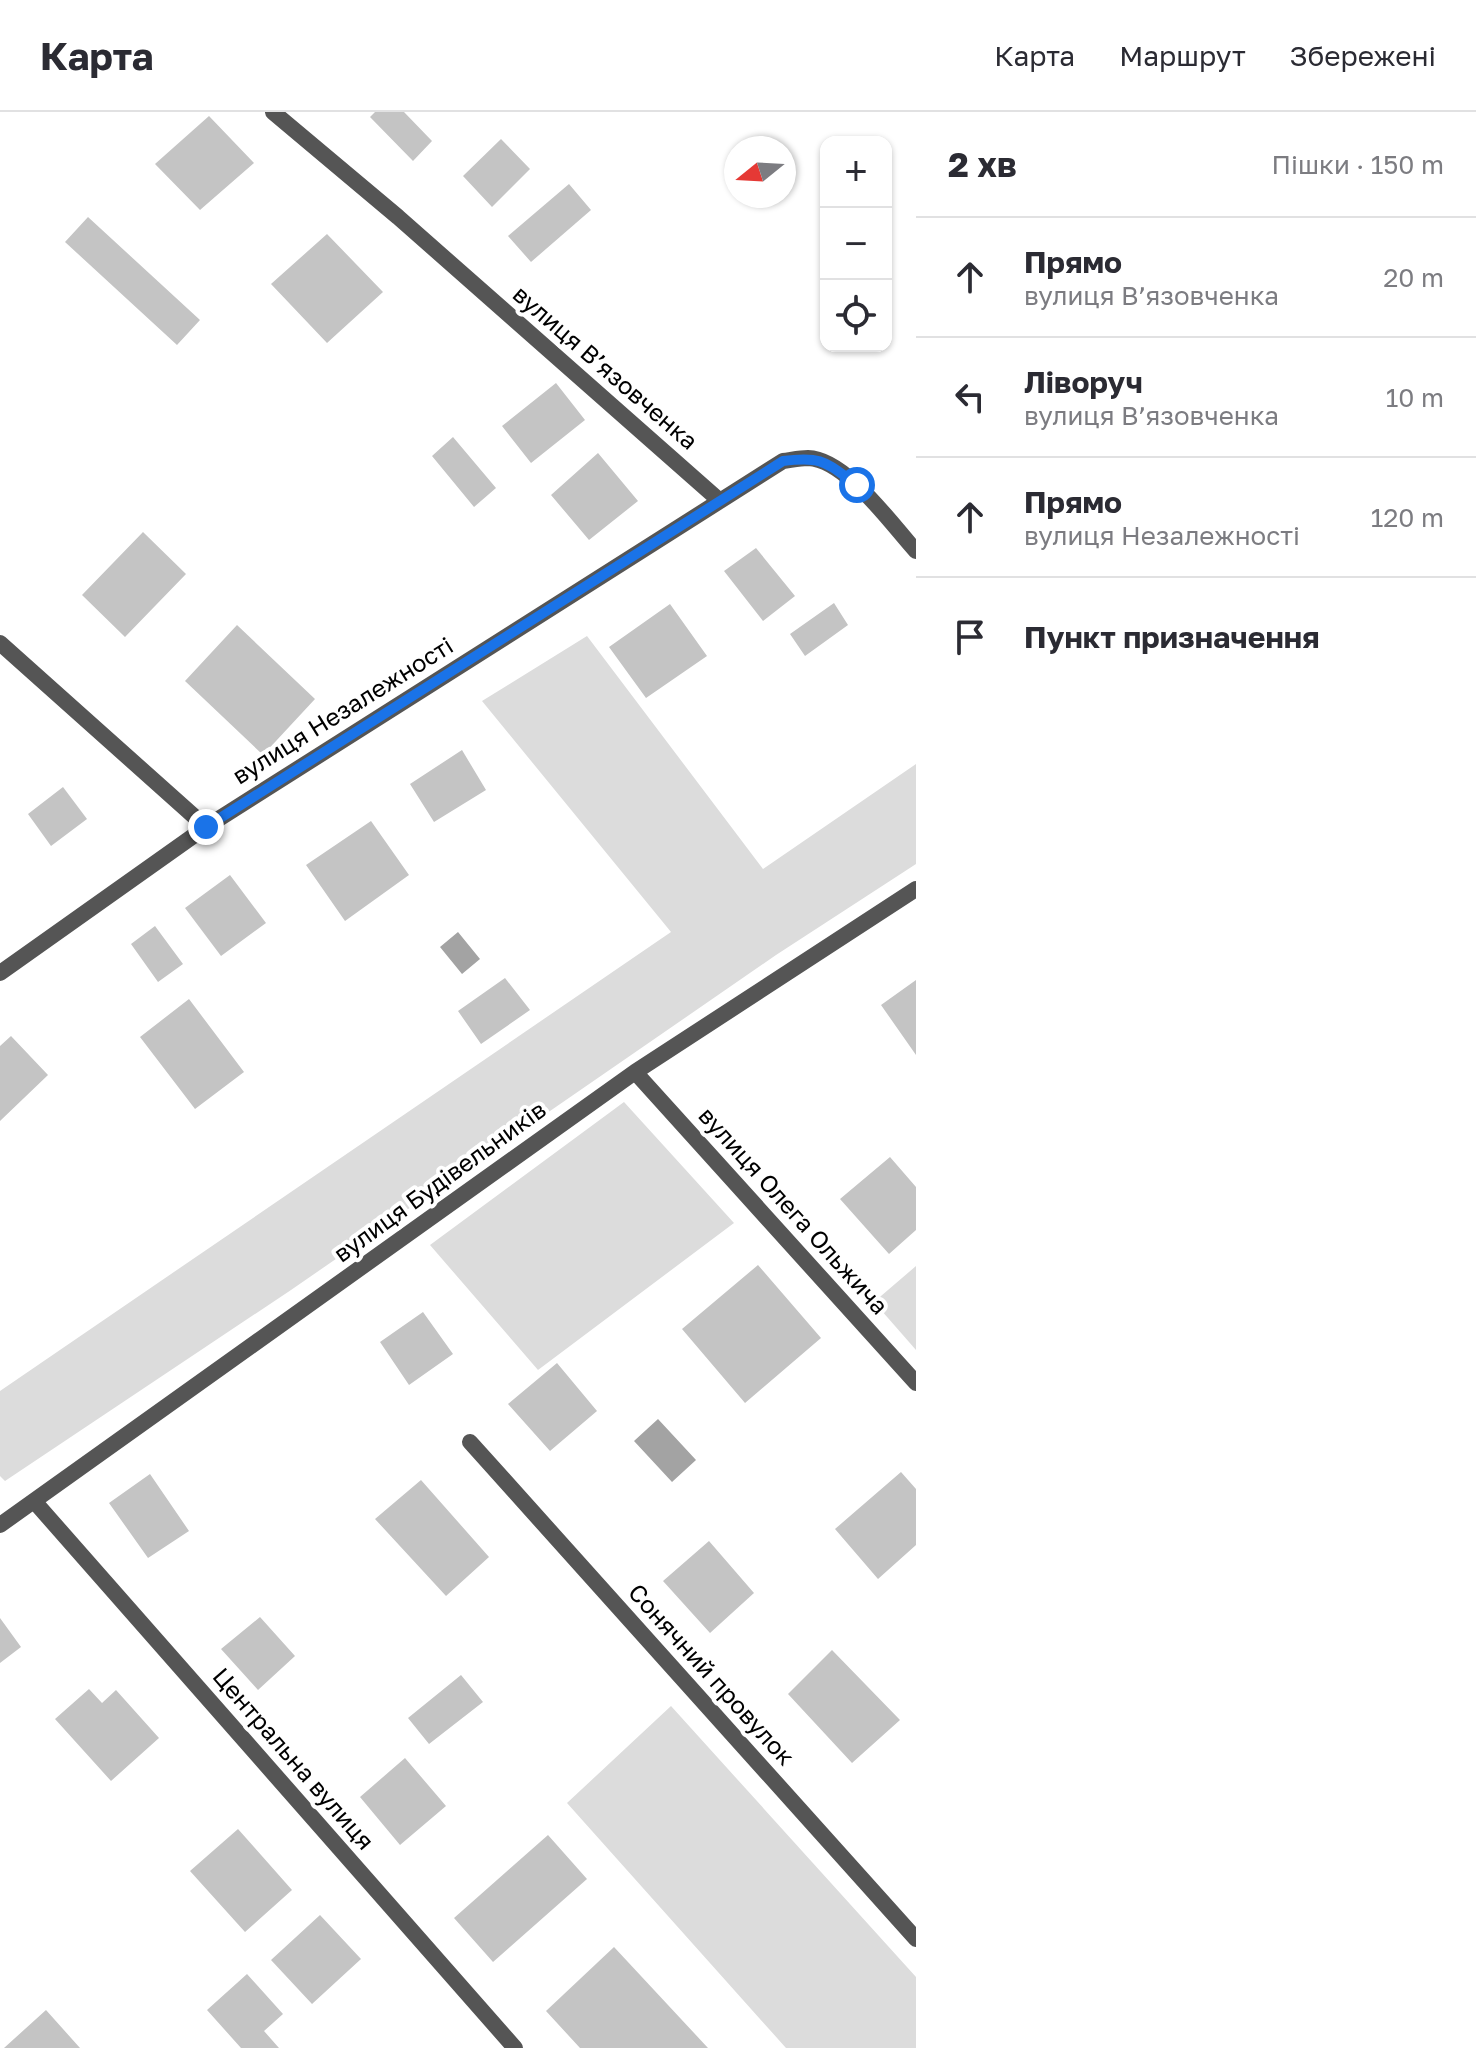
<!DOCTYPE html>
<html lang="uk">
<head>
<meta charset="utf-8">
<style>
	:root { --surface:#fff; --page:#f2f2f3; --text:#2b2b33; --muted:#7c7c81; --line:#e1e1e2 }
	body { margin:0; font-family:"Golos Text",sans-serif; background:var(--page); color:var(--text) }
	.controls { position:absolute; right:24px; top:24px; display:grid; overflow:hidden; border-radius:16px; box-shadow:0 2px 6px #0004 }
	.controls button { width:72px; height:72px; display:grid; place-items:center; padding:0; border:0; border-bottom:2px solid var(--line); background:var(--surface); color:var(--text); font:40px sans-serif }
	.compass { position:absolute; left:724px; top:24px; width:72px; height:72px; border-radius:50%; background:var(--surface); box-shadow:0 2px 6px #0004; rotate:252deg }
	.stop { position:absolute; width:24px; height:24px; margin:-18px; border:6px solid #1a73e8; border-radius:50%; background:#fff }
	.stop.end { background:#1a73e8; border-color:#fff; box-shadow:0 2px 8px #0008 }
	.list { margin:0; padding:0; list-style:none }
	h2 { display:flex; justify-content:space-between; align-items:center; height:104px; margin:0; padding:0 32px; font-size:34px }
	h2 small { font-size:26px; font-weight:400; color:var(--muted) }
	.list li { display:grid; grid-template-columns:52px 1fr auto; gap:24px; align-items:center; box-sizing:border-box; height:120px; padding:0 32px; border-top:2px solid var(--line) }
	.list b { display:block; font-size:30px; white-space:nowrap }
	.list p { margin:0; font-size:26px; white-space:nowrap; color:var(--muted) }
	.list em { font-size:26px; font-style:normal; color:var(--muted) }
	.icon { flex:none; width:44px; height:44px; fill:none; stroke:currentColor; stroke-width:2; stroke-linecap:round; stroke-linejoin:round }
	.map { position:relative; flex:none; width:916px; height:1936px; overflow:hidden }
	header { display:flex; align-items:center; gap:48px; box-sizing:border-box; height:112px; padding:0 40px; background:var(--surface); border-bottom:2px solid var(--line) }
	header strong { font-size:38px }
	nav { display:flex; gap:44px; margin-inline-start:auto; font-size:28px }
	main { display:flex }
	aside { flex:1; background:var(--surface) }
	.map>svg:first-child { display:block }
	.green { fill:#dcdcdc }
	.water { fill:#a3a3a3 }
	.building { fill:#c4c4c4 }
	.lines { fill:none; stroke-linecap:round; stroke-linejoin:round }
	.street { stroke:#555; stroke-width:16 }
	.route { stroke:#1a73e8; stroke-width:10 }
	.labels { text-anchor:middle; stroke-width:8; stroke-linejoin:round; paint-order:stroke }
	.street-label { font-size:24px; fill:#000; stroke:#fff }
</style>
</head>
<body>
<header>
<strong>Карта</strong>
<nav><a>Карта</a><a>Маршрут</a><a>Збережені</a></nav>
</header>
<main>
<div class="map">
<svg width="916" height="1936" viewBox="0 0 916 1936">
	<rect width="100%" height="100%" fill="#fff"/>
	<path class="green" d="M 587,524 L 763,757 L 916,652 L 916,752 L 776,843 L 291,1178 L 5,1369 L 0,1364 L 0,1279 L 671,820 L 482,589 Z
		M 624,990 L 734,1111 L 538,1258 L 430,1133 Z
		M 916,1154 L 916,1238 L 874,1190 Z
		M 671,1594 L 916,1865 L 916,1936 L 786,1936 L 567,1691 Z"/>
	<path class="water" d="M 458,820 L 480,847 L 462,862 L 440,835 Z
		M 658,1307 L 696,1348 L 672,1370 L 634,1329 Z"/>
	<path class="building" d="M 375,0 L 404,0 L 432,29 L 413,49 L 370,5 Z
		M 209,4 L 254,51 L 200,98 L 155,52 Z
		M 501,27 L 530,57 L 492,95 L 463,64 Z
		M 569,72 L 591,98 L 531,150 L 508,124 Z
		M 88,105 L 200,208 L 177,233 L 65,130 Z
		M 327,122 L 383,180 L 327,231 L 271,172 Z
		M 556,271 L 585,308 L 531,351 L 502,314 Z
		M 453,325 L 496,376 L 474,395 L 432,344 Z
		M 598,341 L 638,389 L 589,428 L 551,383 Z
		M 143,420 L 186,462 L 125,525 L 82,483 Z
		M 756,436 L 795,484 L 763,509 L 724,459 Z
		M 834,491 L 848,513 L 805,544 L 790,522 Z
		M 670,492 L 707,544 L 646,586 L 609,535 Z
		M 237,513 L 315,587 L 263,643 L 185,569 Z
		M 462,638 L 486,678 L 434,710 L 410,672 Z
		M 63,675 L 87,707 L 51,734 L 28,702 Z
		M 371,709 L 409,763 L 345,809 L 306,753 Z
		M 230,763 L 266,811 L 221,844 L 185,796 Z
		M 155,814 L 183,852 L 158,870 L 131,832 Z
		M 505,866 L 530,898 L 481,932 L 458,899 Z
		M 916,868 L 916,943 L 881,893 Z
		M 189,887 L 244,960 L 195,997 L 140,925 Z
		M 11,924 L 48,963 L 0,1009 L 0,934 Z
		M 890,1045 L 916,1075 L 916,1118 L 889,1142 L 840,1087 Z
		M 758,1153 L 821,1226 L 745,1291 L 682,1217 Z
		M 423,1200 L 453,1242 L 409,1273 L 380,1230 Z
		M 557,1251 L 597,1299 L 550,1339 L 508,1292 Z
		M 901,1360 L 916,1377 L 916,1433 L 878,1467 L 835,1417 Z
		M 150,1362 L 189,1419 L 148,1446 L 109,1391 Z
		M 421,1368 L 489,1445 L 446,1484 L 375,1407 Z
		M 709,1429 L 754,1481 L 710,1521 L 663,1469 Z
		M 260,1505 L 295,1544 L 258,1578 L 221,1537 Z
		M 0,1506 L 21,1535 L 0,1551 Z
		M 832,1538 L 900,1608 L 852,1651 L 788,1582 Z
		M 461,1563 L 483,1590 L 429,1632 L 408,1606 Z
		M 89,1577 L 102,1591 L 116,1578 L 159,1626 L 111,1669 L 55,1607 Z
		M 405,1646 L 446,1694 L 400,1733 L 360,1685 Z
		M 238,1717 L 292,1778 L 245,1820 L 190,1759 Z
		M 548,1723 L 587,1767 L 493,1850 L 454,1806 Z
		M 320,1803 L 361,1847 L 312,1892 L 271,1848 Z
		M 614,1835 L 708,1936 L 580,1936 L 546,1899 Z
		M 247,1862 L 283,1902 L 264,1919 L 279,1936 L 241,1936 L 207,1898 Z
		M 46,1898 L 80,1936 L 4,1936 Z"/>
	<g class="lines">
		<path class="street" d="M 273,0 L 398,105 L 720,389
			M 0,531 L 206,715
			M 0,861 L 206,715 L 783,349 C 791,348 800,346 808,346 C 846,347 892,413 916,439
			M 635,960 L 916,1271
			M 470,1330 L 916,1827
			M 34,1389 L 515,1936
			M 0,1413 L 635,960 L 916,777"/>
	</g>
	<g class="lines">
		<path class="route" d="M 206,715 L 783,349 C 823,344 825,350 857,373"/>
	</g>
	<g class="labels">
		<g class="street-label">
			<text transform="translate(605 256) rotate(41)" y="8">вулиця Вʼязовченка</text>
			<text transform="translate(343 599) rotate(-32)" y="8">вулиця Незалежності</text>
			<text transform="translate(440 1070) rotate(-36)" y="8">вулиця Будівельників</text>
			<text transform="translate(793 1099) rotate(48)" y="8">вулиця Олега Ольжича</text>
			<text transform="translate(711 1563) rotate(48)" y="8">Сонячний провулок</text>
			<text transform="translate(293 1647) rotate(49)" y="8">Центральна вулиця</text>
		</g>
	</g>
</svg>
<div class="controls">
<button>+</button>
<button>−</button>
<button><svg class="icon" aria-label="locate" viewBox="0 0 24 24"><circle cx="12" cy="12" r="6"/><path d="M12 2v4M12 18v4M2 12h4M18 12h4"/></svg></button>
</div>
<svg class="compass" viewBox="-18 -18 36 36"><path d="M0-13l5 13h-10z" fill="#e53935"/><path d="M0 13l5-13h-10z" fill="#7c7c81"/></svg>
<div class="stop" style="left:857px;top:373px"></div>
<div class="stop end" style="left:206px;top:715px"></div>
</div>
<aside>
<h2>2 хв<small>Пішки · 150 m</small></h2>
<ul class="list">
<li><svg class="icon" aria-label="ahead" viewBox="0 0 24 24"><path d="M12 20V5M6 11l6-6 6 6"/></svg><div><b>Прямо</b><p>вулиця Вʼязовченка</p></div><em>20 m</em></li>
<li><svg class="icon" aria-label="left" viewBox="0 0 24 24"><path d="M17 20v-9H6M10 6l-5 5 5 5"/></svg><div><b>Ліворуч</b><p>вулиця Вʼязовченка</p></div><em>10 m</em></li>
<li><svg class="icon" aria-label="ahead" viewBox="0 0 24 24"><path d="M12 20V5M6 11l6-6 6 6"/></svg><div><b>Прямо</b><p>вулиця Незалежності</p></div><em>120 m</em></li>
<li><svg class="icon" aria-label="arrive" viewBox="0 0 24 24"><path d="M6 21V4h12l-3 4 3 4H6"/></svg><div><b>Пункт призначення</b></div></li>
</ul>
</aside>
</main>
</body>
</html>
